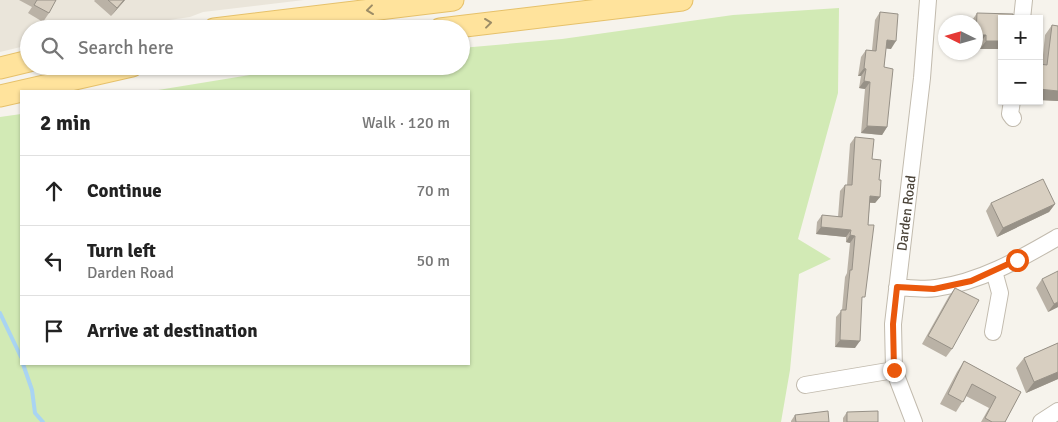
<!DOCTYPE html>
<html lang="en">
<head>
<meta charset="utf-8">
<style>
	:root { --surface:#fff; --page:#f6f6f6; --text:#222; --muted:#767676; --line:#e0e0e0 }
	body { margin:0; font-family:Signika,sans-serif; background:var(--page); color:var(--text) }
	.controls { position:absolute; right:15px; top:15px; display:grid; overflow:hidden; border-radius:0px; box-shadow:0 1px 4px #0004 }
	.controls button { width:45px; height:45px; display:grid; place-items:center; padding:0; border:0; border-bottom:1px solid var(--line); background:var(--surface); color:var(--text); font:25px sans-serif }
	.compass { position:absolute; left:938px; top:15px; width:45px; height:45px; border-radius:50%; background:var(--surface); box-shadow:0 1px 4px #0004; rotate:275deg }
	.stop { position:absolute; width:15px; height:15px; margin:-11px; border:4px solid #ea580c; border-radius:50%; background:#fff }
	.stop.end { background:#ea580c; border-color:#fff; box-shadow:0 1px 5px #0008 }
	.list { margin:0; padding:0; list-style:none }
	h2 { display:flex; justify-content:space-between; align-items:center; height:65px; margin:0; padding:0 20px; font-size:21px }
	h2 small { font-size:16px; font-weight:400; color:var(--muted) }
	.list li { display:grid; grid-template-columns:32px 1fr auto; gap:15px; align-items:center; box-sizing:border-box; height:70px; padding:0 20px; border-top:1px solid var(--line) }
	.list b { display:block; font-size:19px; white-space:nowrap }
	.list p { margin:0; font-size:16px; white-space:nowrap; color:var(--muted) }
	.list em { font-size:16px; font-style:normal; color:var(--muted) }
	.icon { flex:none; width:28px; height:28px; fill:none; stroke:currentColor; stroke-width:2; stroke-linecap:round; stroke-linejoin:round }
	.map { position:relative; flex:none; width:1058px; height:422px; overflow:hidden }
	.search { position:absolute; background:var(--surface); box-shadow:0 1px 4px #0004; left:20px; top:20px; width:450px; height:55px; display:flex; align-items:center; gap:12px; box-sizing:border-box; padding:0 18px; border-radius:28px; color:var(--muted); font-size:19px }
	.panel { position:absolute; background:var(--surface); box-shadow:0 1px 4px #0004; left:20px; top:90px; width:450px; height:275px; border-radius:0px }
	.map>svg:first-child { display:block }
	.residential { fill:#eae5da }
	.green { fill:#d2eab5 }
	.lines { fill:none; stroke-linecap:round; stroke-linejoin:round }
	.stream { stroke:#a9d4f2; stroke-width:4 }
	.minor-casing { stroke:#c2bbae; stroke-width:18 }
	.major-casing { stroke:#e6c16a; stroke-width:23 }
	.minor { stroke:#fff; stroke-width:16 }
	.major { stroke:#ffe39c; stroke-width:21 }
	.wall { fill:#bab2a6 }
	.shaded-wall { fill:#979187 }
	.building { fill:#d8cfc1; stroke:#979187 }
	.oneway { stroke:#9c8c66 }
	.route { stroke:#ea580c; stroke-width:6 }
	.labels { text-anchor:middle; stroke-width:4; stroke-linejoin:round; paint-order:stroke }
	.street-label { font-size:14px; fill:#4b4439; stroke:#fff }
</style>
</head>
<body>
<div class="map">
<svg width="1058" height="422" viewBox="0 0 1058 422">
	<rect width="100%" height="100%" fill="#f6f3ec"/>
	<path class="residential" d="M 0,0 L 304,0 L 203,12 L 190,17 L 107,29 L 29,29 L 29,45 L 0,52 Z"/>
	<path class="green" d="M 839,8 L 838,93 L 798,239 L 831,259 L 799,274 L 790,370 L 781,422 L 0,422 L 0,117 L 21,114 L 21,364 L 469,364 L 469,91 L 152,91 L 306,66 L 461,66 L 461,48 L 562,39 L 733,15 Z"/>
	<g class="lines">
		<path class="stream" d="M 0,313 L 21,357
			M 23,364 L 32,390 L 35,413 L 43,422"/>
		<defs>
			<path id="minor" d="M 1022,19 L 1024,0
				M 1012,101 L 1010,114 L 1013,118
				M 897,287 C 910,288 924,290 936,288 C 981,282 1020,259 1058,237
				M 993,332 L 1000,293 L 994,271
				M 805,385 L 894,370
				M 914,422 L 894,370 L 893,324 L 922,78 L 928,0
				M 1041,422 L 1058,411"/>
			<path id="major" d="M 214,29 L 453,0
				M 440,29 L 682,0
				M 0,68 L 29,61
				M 0,96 L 132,66"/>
		</defs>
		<use href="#minor" class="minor-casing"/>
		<use href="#major" class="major-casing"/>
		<use href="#minor" class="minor"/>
		<use href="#major" class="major"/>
	</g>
	<path class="wall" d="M 19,0 L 56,0 L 49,13 L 43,22 L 28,13 L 32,7 Z
		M 95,0 L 125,0 L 111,16 L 94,1 Z
		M 880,12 L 891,49 L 886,48 L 884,67 L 887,127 L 882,135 L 861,133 L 865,89 L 859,88 L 861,76 L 858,76 L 861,57 L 866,50 L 872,50 L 875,20 Z
		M 977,13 L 998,49 L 980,49 L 980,43 L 976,43 L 976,22 L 971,22 Z
		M 1052,25 L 1058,26 L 1058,101 L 1039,100 L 1039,64 L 1042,65 L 1045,35 Z
		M 855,137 L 872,159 L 879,180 L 880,197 L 875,203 L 870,203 L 861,302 L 855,348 L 835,347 L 836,317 L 842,310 L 845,277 L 847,273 L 850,243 L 846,242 L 846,237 L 816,234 L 817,222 L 822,215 L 838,217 L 840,191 L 845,185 L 847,185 L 850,144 Z
		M 991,203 L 1055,204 L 1049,212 L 997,237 L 986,211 Z
		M 1042,279 L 1058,307 L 1048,312 L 1036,288 Z
		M 955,288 L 952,349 L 946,357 L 922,344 L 949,296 Z
		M 1058,343 L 1058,379 L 1026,393 L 1016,368 L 1024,358 Z
		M 964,361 L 1021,392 L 1005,422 L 981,422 L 989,408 L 966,396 L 956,412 L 940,404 L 957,372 Z
		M 847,412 L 878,422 L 843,422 L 843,418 Z
		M 795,415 L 829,422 L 791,422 L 791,421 Z"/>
	<path class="shaded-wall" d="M 124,0 L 125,0 L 111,16 L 117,8 Z
		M 976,35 L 986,35 L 980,43 L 976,43 Z
		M 887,40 L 896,41 L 891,49 L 881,48 Z
		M 986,41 L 1002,41 L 1002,44 L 998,49 L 980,49 Z
		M 864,68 L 866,69 L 861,76 L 858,76 Z
		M 864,81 L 870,82 L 865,89 L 859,88 Z
		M 1039,89 L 1058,91 L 1058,101 L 1039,100 Z
		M 867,126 L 887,127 L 882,135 L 861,133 Z
		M 870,196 L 880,197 L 875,203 L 865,202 Z
		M 1055,204 L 1049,212 L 997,237 L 1003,228 Z
		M 821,227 L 851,230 L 846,237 L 816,234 Z
		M 850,235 L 855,236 L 850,243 L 846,242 Z
		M 1058,302 L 1058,307 L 1048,312 L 1054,304 Z
		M 840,340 L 860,341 L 855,348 L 835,347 Z
		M 1058,372 L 1058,379 L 1026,393 L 1034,382 Z"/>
	<path class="building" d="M 37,0 L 56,0 L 49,13 L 34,5 Z
		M 108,0 L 124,0 L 117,8 Z
		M 880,12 L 898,14 L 896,41 L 887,40 L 884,67 L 893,69 L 887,127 L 867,126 L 870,82 L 864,81 L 866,69 L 864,68 L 866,50 L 876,51 Z
		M 977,13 L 1013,14 L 1013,19 L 1002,19 L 1002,41 L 986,41 L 986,35 L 976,35 Z
		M 1052,25 L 1058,26 L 1058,91 L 1039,89 L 1039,64 L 1047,65 Z
		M 855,137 L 874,139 L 872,159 L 881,160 L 879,180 L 881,180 L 880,197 L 870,196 L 868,225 L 874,225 L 865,297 L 862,297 L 860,341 L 840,340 L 841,310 L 846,310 L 850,270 L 852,270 L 855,236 L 850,235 L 851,230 L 821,227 L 822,215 L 842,217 L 845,185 L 852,185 Z
		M 1043,179 L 1055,204 L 1003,228 L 991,203 Z
		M 1058,271 L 1058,302 L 1054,304 L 1042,279 Z
		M 955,288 L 979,300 L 952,349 L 928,336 Z
		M 1058,343 L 1058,372 L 1034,382 L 1024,358 Z
		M 964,361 L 1021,392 L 1005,422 L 992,422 L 985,418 L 996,397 L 972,384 L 963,402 L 948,394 Z
		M 828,411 L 829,422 L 796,422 L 795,415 Z
		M 878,411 L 878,422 L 847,422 L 847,412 Z"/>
	<defs><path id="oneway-chevron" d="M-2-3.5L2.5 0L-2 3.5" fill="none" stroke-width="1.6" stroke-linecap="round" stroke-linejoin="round" transform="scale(1.25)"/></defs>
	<g class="oneway">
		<use href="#oneway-chevron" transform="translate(370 10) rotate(173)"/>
		<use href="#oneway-chevron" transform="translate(488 23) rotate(-7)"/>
	</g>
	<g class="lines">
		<path class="route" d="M 894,370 L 893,324 L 897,287 L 934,289 L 971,281 L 1017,260"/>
	</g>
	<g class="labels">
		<g class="street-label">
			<text transform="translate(906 213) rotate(-83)" y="5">Darden Road</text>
		</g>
	</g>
</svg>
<div class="controls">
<button>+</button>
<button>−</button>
</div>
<svg class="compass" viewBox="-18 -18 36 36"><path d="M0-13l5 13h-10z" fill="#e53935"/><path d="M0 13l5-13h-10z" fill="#767676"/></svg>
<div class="stop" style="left:1017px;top:260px"></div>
<div class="stop end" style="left:894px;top:370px"></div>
<div class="search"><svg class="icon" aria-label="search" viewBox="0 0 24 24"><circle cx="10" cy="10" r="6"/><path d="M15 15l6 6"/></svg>Search here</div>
<section class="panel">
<h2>2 min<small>Walk · 120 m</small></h2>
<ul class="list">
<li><svg class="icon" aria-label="ahead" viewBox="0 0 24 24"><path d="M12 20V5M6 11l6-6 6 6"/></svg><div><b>Continue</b></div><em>70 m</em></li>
<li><svg class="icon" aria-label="left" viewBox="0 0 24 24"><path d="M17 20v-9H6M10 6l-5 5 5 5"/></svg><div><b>Turn left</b><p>Darden Road</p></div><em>50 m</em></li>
<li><svg class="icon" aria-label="arrive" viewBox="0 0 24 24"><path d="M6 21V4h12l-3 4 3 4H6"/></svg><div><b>Arrive at destination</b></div></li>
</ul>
</section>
</div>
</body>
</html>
